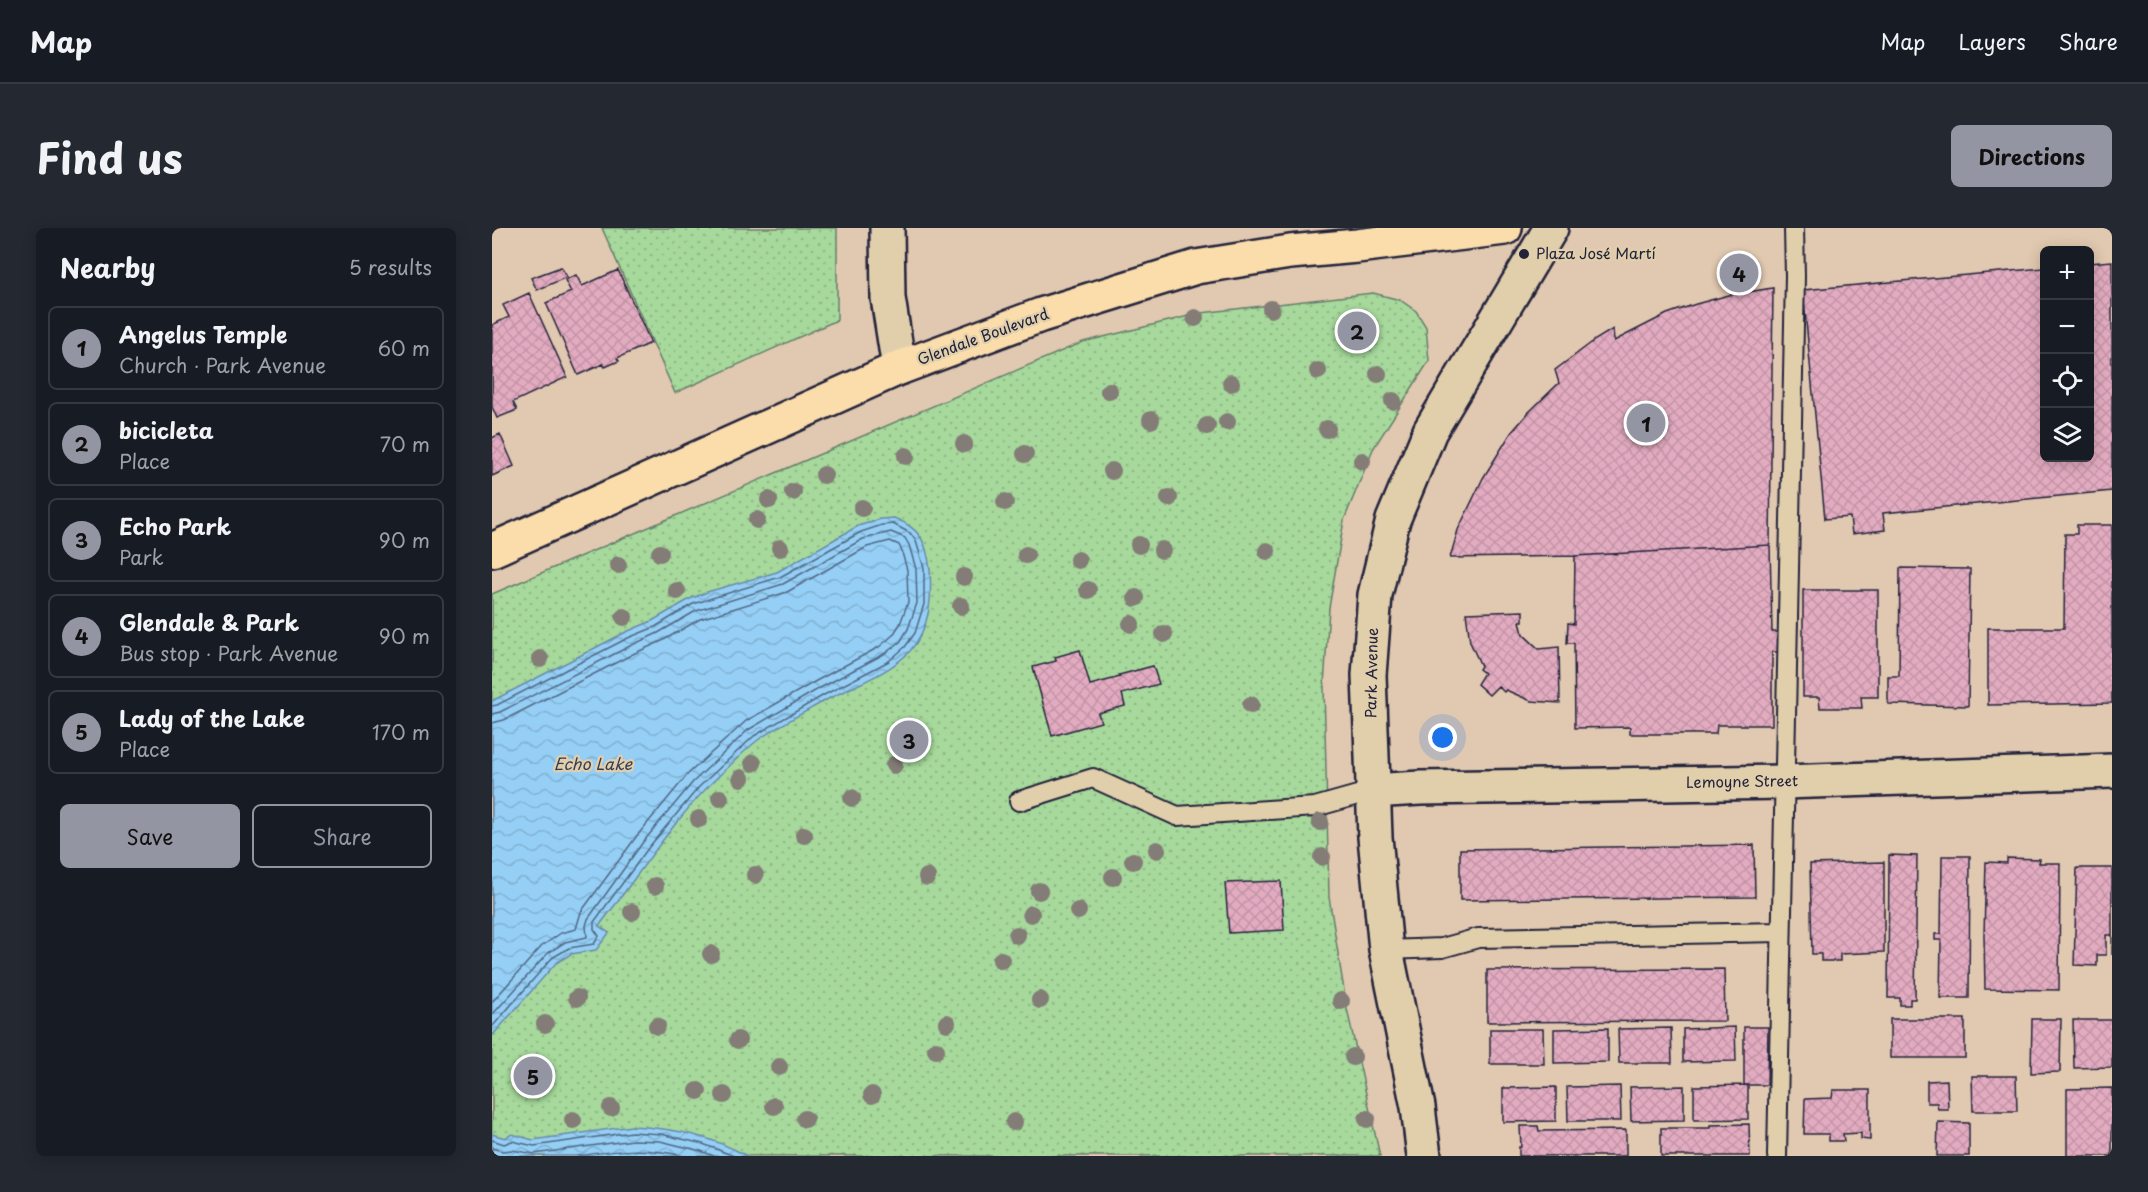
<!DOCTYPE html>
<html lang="en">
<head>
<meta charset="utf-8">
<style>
	:root { --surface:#171b24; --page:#242831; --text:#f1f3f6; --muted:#9ea1a6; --line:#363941; --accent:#9495a2 }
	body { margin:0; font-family:"Playpen Sans",sans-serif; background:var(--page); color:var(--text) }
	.controls { position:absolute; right:18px; top:18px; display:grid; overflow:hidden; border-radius:9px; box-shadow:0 3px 15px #0003 }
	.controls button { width:54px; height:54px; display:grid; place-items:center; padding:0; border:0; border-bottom:2px solid var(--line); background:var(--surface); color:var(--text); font:30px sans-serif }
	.you { position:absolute; left:951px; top:510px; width:21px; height:21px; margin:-15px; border:4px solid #fff; border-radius:50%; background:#1a73e8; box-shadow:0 0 0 9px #1a73e833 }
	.badge { display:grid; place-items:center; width:39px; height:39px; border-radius:50%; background:var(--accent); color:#111; font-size:20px; font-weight:700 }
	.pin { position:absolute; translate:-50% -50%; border:3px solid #fff; box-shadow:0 2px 6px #0006 }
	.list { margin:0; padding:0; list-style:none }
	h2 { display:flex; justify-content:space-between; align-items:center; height:78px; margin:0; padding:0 24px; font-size:26px }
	h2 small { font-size:20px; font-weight:400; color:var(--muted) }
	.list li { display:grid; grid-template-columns:39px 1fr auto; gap:18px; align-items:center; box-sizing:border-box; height:84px; margin:0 12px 12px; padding:0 12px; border:2px solid var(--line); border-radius:9px }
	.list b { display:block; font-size:22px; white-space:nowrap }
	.list p { margin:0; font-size:20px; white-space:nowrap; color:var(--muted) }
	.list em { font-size:20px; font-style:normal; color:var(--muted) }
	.actions { display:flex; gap:12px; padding:18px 24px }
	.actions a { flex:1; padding:14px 0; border:2px solid var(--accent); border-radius:9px; text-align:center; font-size:21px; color:var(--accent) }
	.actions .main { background:var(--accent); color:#111 }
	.icon { flex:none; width:33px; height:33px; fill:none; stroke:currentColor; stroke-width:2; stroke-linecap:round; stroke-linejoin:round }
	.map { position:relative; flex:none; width:1620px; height:928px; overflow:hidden; border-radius:9px }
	header { display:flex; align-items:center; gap:36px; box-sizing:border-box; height:84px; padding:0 30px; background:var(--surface); border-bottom:2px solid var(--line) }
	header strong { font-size:28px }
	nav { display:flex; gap:33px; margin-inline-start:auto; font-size:21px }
	.intro { display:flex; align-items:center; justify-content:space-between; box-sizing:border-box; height:144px; padding:0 36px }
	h1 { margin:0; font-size:42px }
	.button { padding:15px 27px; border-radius:9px; background:var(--accent); color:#111; font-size:21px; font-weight:700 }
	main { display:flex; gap:36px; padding:0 36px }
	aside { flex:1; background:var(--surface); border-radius:9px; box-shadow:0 3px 15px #0003 }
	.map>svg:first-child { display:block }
	.green { fill:url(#green-dots); stroke:#647e6b; stroke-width:1.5 }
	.water { fill:url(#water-waves); stroke:#678aab; stroke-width:1.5 }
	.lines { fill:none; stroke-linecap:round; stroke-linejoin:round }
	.shore { stroke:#506785; stroke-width:1.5 }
	.building { fill:url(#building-cross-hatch); stroke:#22223b; stroke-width:1.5 }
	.service-casing { stroke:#22223b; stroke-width:22 }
	.minor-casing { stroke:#22223b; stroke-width:38 }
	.tertiary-casing { stroke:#22223b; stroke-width:38 }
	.primary-casing { stroke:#22223b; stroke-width:38 }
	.service { stroke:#e1cfac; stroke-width:18 }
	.minor { stroke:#e1cfac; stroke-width:33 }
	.tertiary { stroke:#e1cfac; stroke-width:33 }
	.primary { stroke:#faddab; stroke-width:33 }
	.tree { fill:#837c77 }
	.poi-dot { fill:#22223b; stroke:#e1cfac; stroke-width:2 }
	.labels { text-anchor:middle; stroke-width:4.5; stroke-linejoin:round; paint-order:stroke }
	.poi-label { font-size:15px; fill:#22223b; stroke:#e1cfac; text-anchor:start }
	.street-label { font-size:15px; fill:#22223b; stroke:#e1cfac }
	.water-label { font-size:16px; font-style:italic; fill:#333c57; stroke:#e1cfac }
</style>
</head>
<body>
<header>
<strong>Map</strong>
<nav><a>Map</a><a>Layers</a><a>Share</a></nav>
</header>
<div class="intro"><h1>Find us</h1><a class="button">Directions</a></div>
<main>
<aside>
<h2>Nearby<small>5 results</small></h2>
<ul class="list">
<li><span class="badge">1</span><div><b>Angelus Temple</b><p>Church · Park Avenue</p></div><em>60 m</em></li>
<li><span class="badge">2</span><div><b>bicicleta</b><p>Place</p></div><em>70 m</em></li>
<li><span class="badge">3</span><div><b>Echo Park</b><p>Park</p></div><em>90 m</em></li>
<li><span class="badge">4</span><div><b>Glendale &amp; Park</b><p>Bus stop · Park Avenue</p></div><em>90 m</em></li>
<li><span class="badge">5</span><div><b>Lady of the Lake</b><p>Place</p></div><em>170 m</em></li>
</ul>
<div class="actions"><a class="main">Save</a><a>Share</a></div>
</aside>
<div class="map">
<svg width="1620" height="928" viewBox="0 0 1620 928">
	<defs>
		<pattern id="green-dots" width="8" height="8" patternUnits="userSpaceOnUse" patternTransform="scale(1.5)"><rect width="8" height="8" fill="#a6d99b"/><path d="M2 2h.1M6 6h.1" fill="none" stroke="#8fba86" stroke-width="1.8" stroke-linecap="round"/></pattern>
		<pattern id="water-waves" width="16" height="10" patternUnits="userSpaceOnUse" patternTransform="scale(1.5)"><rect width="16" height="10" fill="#95cff5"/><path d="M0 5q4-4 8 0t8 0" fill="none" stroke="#80b1d3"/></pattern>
		<pattern id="building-cross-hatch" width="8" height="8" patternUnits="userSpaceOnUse" patternTransform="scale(1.5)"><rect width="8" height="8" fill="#e3abc0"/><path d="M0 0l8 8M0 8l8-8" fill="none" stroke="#c293a6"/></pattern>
	</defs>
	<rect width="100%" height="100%" fill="#e1c8b0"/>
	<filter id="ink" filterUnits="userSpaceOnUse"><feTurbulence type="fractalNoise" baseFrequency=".0167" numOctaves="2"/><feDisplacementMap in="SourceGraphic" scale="12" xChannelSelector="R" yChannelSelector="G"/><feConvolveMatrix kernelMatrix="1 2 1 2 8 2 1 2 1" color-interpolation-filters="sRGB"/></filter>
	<g filter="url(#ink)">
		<path class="green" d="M 110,0 L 345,0 L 345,92 L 183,165 Z
			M 881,65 L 908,72 L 924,83 L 934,99 L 937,133 L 881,221 L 852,292 L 837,380 L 832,458 L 837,669 L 855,781 L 888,928 L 0,928 L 0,366 L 591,114 L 709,85 Z"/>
		<path class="water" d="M 402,290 C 428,300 435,314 438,342 C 440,371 438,400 418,423 C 397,446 363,457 336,471 C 313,484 287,497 266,512 C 254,521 243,533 232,543 C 183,588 148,646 107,698 L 117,705 L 104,722 L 79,726 L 64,735 L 0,808 L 0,473 L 134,404 L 160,393 L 198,371 L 215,364 L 285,344 L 366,298 L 389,291 Z
			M 140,898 C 180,900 220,908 255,928 L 0,928 L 0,906 L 13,910 L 20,906 L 41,912 Z"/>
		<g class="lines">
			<path class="shore" d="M 0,478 L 5,477 L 136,410 L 163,399 L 201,376 L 288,349 L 369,304 L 390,297 L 401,296 L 418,305 L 424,313 L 432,340 L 432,376 L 423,405 L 413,419 L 397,433 L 332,467 L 262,508 L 207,559 L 157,619 L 102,694 L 102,701 L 107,708 L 102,716 L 77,720 L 60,730 L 0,799
				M 0,486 L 8,484 L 140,417 L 166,405 L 204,383 L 291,356 L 371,311 L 399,304 L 413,310 L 417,317 L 424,341 L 425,375 L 416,401 L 408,414 L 392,426 L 328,460 L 256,502 L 201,554 L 151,614 L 96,691 L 94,698 L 95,709 L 73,714 L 56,725 L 0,787
				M 0,495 L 12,492 L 143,425 L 170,413 L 208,391 L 295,364 L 375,319 L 398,313 L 407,317 L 409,321 L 415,342 L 416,374 L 408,396 L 401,407 L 387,419 L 324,453 L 254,493 L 196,546 L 144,609 L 89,684 L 84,701 L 69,705 L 50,718 L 0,774
				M 0,912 L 12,916 L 20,913 L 42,918 L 140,904 L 169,906 L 211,916 L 242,928
				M 0,920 L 10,923 L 20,922 L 42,926 L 141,912 L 168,913 L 209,923 L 222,928
				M 86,928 C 125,922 154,919 192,928"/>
		</g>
		<path class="building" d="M 1620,33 L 1620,263 L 1391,285 L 1393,302 L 1360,306 L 1358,289 L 1333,291 L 1311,62 L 1552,40 L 1552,230 L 1598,230 L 1598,35 Z
			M 69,39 L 75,49 L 45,62 L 39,50 Z
			M 126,42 L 159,115 L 125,130 L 127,133 L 113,139 L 111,136 L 86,147 L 54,75 L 79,64 L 73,52 L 84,47 L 90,58 Z
			M 1281,60 L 1278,317 L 1083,328 L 958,330 L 966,302 L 991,250 L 1019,205 L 1037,184 L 1067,155 L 1063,142 L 1103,112 L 1121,101 L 1122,113 L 1175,86 L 1204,76 L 1237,67 Z
			M 37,65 L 75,149 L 21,174 L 25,182 L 5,190 L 0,179 L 0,97 L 17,89 L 11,77 Z
			M 8,206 L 22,238 L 0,248 L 0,210 Z
			M 1585,297 L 1620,297 L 1620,475 L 1496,477 L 1496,400 L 1572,400 L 1573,306 L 1585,306 Z
			M 1278,317 L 1280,404 L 1286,404 L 1286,424 L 1280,424 L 1280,497 L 1225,497 L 1224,506 L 1138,506 L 1138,499 L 1083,500 L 1082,415 L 1075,415 L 1076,395 L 1082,396 L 1083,328 Z
			M 1408,340 L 1478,341 L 1476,478 L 1396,476 L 1396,448 L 1407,448 Z
			M 1311,362 L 1386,362 L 1386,469 L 1369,469 L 1370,480 L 1328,480 L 1327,469 L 1311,469 Z
			M 1031,383 L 1031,393 L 1028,393 L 1031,406 L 1047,421 L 1067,419 L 1068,475 L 1039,473 L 1014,462 L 1012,464 L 1006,458 L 997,467 L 985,456 L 992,445 L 987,441 L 989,438 L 978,414 L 974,385 Z
			M 588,422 L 598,457 L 628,449 L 627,447 L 661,438 L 667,456 L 630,466 L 633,478 L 606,485 L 609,494 L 560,508 L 541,439 L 564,433 L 563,429 Z
			M 1262,617 L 1263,669 L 968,672 L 968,621 Z
			M 1397,627 L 1425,628 L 1423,771 L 1418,771 L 1418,777 L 1408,777 L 1408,770 L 1396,770 Z
			M 1450,628 L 1478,628 L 1477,770 L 1448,770 L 1449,712 L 1443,712 L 1443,706 L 1449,706 Z
			M 1515,630 L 1548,631 L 1547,635 L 1568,635 L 1567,762 L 1493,761 L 1492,707 L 1494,634 L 1515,635 Z
			M 1392,634 L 1392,724 L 1348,726 L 1348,733 L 1329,733 L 1329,726 L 1320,726 L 1318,636 Z
			M 1585,640 L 1620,640 L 1620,727 L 1620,707 L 1614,707 L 1614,727 L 1605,727 L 1605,738 L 1582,737 Z
			M 789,653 L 792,702 L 737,705 L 733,655 Z
			M 1232,741 L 1233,793 L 995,794 L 995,742 Z
			M 1398,791 L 1473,791 L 1473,830 L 1398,830 Z
			M 1540,791 L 1569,791 L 1568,844 L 1539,845 Z
			M 1581,792 L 1620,792 L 1620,839 L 1582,840 Z
			M 1243,799 L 1244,833 L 1191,834 L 1191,801 Z
			M 1252,799 L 1276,799 L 1275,857 L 1252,857 Z
			M 1116,800 L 1116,834 L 1062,835 L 1062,801 Z
			M 1179,800 L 1180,835 L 1127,835 L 1126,801 Z
			M 998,801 L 1051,801 L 1052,836 L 998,836 Z
			M 1480,848 L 1524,848 L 1525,883 L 1481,883 Z
			M 1455,852 L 1456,881 L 1446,881 L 1445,875 L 1435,875 L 1435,853 Z
			M 1256,857 L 1256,891 L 1202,892 L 1202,858 Z
			M 1128,858 L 1129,893 L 1076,893 L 1075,859 Z
			M 1192,858 L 1192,892 L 1139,893 L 1138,859 Z
			M 1064,859 L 1064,893 L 1011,894 L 1011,860 Z
			M 1620,860 L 1620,928 L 1575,928 L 1575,861 Z
			M 1341,862 L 1378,862 L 1378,912 L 1369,911 L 1369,905 L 1351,906 L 1352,913 L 1337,913 L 1337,906 L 1312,906 L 1313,871 L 1340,870 Z
			M 1446,894 L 1477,895 L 1477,928 L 1445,928 Z
			M 1257,896 L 1258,928 L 1169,928 L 1169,900 L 1218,900 L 1218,897 Z
			M 1028,898 L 1046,898 L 1047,903 L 1134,902 L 1134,928 L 1027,928 L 1027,919 L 1029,919 Z"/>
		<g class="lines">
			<defs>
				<path id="service" d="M 527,573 L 601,550 L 685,588 L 823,579 L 880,563
					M 894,722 L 950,720 L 986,710 L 1288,704
					M 1285,928 L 1303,48 L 1302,0"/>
				<path id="minor" d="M 395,0 L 396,70 L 407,140
					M 880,563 L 928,560 L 1291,554 L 1620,543"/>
				<path id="tertiary" d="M 932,928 L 926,879 L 894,722 L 883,609 L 877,447 L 883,367 L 901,292 L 938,203 L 1059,0"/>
				<path id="primary" d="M 0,322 L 407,140 L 549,87 L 704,39 L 798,24 L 865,18 L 1013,0"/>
			</defs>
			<use href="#service" class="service-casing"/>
			<use href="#minor" class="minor-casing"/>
			<use href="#tertiary" class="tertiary-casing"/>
			<use href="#primary" class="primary-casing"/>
			<use href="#service" class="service"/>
			<use href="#minor" class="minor"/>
			<use href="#tertiary" class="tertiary"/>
			<use href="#primary" class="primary"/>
		</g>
		<g class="tree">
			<circle cx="779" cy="81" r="9"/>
			<circle cx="703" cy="90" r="9"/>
			<circle cx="826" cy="143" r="9"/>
			<circle cx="886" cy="146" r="9"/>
			<circle cx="739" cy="155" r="9"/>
			<circle cx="617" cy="163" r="9"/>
			<circle cx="901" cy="173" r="9"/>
			<circle cx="659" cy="192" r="9"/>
			<circle cx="735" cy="194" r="9"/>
			<circle cx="715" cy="198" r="9"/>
			<circle cx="835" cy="201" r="9"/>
			<circle cx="472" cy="216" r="9"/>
			<circle cx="533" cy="226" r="9"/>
			<circle cx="414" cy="228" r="9"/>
			<circle cx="870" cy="233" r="9"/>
			<circle cx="620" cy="243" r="9"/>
			<circle cx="332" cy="247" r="9"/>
			<circle cx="301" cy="264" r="9"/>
			<circle cx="677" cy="270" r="9"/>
			<circle cx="277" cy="272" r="9"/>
			<circle cx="513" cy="274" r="9"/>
			<circle cx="370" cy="280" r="9"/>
			<circle cx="265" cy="292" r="9"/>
			<circle cx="647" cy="317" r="9"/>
			<circle cx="288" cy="320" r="9"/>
			<circle cx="670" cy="322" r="9"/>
			<circle cx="775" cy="323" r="9"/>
			<circle cx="168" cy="325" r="9"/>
			<circle cx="534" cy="327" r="9"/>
			<circle cx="586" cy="332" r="9"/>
			<circle cx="126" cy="337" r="9"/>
			<circle cx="472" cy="349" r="9"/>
			<circle cx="596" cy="362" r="9"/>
			<circle cx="185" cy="363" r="9"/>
			<circle cx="644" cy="370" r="9"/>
			<circle cx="469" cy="378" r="9"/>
			<circle cx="132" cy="389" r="9"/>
			<circle cx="639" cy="396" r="9"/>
			<circle cx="672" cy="406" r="9"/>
			<circle cx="48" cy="431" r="9"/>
			<circle cx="759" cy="477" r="9"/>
			<circle cx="261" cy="535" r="9"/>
			<circle cx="402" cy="537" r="9"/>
			<circle cx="249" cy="550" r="9"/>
			<circle cx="228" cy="570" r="9"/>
			<circle cx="360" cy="570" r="9"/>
			<circle cx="207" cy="591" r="9"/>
			<circle cx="828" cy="594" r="9"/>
			<circle cx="312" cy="607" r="9"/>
			<circle cx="665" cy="622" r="9"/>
			<circle cx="830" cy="629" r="9"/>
			<circle cx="641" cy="633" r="9"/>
			<circle cx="263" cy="647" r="9"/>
			<circle cx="435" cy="649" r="9"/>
			<circle cx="621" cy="649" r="9"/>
			<circle cx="163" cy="658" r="9"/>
			<circle cx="547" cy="663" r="9"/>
			<circle cx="586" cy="683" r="9"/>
			<circle cx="140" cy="684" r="9"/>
			<circle cx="539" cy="686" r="9"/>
			<circle cx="525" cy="707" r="9"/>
			<circle cx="219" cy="726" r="9"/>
			<circle cx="509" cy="732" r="9"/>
			<circle cx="85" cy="770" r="9"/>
			<circle cx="548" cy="772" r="9"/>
			<circle cx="849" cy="773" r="9"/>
			<circle cx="455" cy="795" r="9"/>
			<circle cx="53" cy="796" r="9"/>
			<circle cx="165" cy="798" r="9"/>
			<circle cx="246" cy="812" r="9"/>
			<circle cx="444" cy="822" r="9"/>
			<circle cx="861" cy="829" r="9"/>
			<circle cx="287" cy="839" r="9"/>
			<circle cx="206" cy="863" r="9"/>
			<circle cx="232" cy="867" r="9"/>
			<circle cx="380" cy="867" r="9"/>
			<circle cx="282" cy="878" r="9"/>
			<circle cx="119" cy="880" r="9"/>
			<circle cx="313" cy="891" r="9"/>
			<circle cx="875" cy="891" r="9"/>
			<circle cx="81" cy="892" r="9"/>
			<circle cx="522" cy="894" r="9"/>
		</g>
	</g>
	<circle class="poi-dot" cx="1032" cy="26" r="6"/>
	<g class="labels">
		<g class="poi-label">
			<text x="1044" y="31">Plaza José Martí</text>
		</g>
		<g class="street-label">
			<text transform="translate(491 109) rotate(-20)" y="5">Glendale Boulevard</text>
			<text transform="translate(880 445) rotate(-89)" y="5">Park Avenue</text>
			<text transform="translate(1250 554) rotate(-1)" y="5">Lemoyne Street</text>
		</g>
		<g class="water-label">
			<text x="101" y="542">Echo Lake</text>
		</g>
	</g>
</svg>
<div class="controls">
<button>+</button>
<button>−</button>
<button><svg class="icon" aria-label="locate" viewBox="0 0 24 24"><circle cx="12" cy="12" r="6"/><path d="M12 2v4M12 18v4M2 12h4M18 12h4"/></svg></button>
<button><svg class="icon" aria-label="layers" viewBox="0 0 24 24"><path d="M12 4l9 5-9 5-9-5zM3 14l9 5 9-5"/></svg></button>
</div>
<div class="you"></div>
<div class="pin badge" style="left:1154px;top:195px">1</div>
<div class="pin badge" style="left:865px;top:103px">2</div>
<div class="pin badge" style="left:417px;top:512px">3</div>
<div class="pin badge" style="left:1247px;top:45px">4</div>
<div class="pin badge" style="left:41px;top:848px">5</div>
</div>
</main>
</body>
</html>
